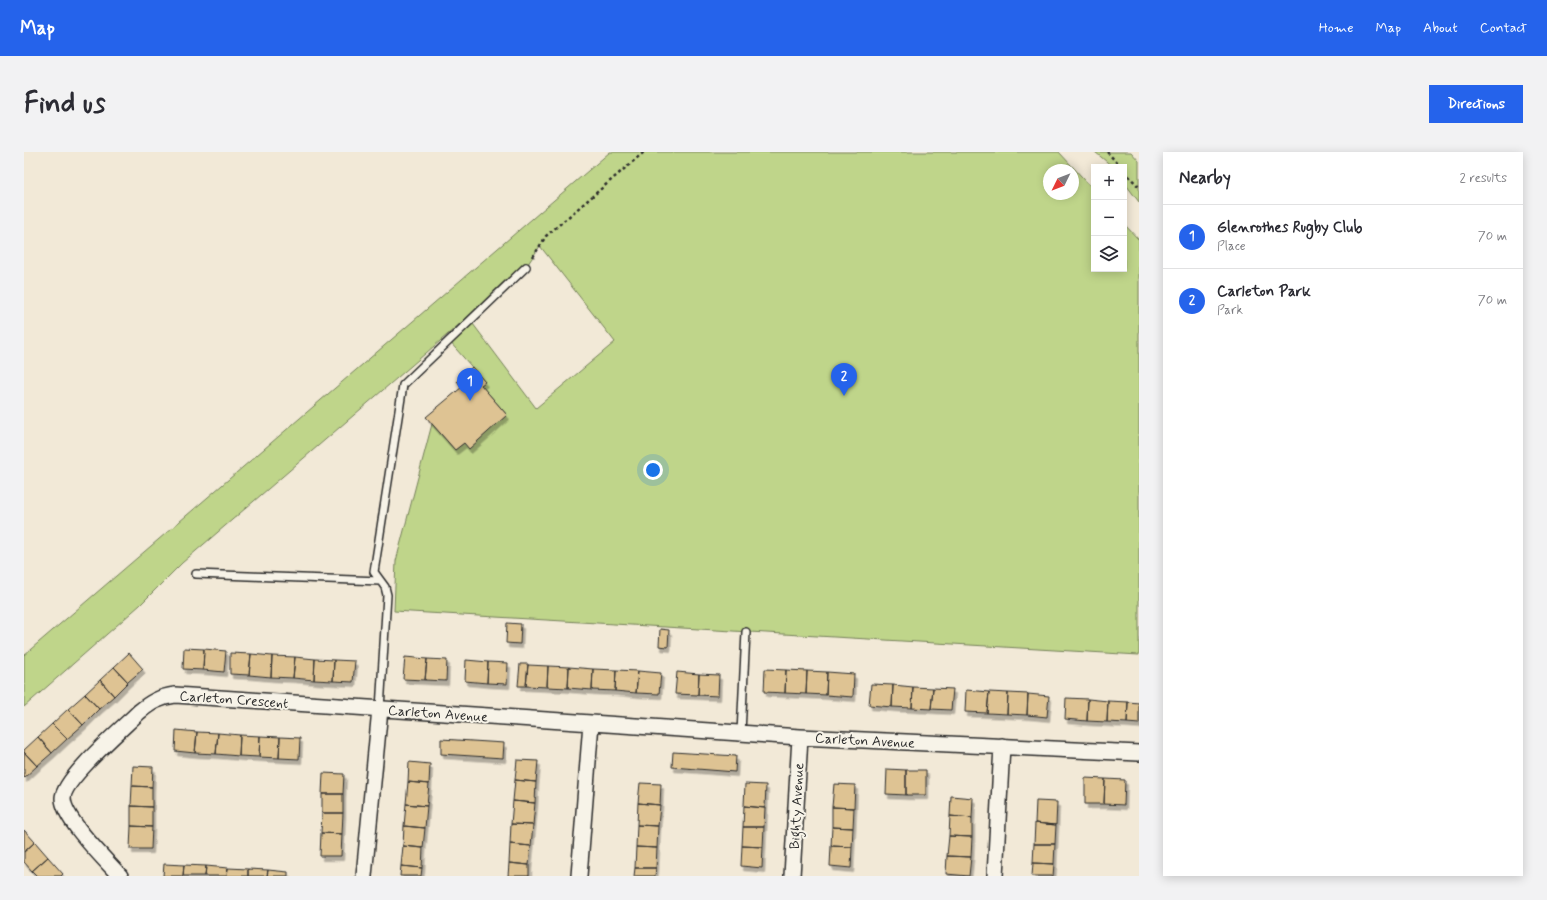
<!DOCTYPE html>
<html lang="en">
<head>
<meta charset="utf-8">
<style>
	:root { --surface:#fff; --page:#f2f2f3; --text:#2b2b33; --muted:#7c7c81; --line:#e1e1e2; --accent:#2563eb }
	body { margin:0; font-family:Mynerve,sans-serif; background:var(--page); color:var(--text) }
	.controls { position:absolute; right:12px; top:12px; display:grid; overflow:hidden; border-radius:0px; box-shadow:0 2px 10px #0003 }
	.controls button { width:36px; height:36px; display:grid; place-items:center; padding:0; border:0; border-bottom:1px solid var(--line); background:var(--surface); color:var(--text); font:20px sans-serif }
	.compass { position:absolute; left:1019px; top:12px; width:36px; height:36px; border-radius:50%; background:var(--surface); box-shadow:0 2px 10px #0003; rotate:227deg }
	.you { position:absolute; left:629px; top:318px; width:14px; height:14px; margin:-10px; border:3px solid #fff; border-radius:50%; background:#1a73e8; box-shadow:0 0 0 6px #1a73e833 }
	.badge { display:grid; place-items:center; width:26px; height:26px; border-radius:50%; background:var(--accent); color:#fff; font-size:13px; font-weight:700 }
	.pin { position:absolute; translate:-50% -33px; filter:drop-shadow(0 1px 2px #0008) }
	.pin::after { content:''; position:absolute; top:21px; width:14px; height:12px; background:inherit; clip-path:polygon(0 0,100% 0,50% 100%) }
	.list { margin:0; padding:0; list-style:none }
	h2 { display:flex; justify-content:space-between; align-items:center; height:52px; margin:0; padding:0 16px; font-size:17px }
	h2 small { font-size:13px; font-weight:400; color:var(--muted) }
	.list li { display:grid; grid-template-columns:26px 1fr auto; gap:12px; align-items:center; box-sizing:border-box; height:64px; padding:0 16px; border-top:1px solid var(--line) }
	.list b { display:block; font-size:15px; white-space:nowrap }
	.list p { margin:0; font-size:13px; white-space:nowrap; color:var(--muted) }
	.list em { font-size:13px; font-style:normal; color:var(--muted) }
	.icon { flex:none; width:22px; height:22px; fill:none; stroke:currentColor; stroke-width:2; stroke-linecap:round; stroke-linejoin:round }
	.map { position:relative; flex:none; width:1115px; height:724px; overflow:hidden; border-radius:0px }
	header { display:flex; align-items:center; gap:24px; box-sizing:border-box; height:56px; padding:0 20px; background:var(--accent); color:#fff }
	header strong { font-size:19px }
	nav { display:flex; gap:22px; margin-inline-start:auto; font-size:14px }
	.intro { display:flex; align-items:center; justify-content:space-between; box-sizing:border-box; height:96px; padding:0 24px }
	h1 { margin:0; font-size:28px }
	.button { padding:10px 18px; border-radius:0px; background:var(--accent); color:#fff; font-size:14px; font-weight:700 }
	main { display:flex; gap:24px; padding:0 24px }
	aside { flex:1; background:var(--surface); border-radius:0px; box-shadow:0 2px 10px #0003 }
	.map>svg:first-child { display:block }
	.green { fill:#bfd58a; stroke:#75805a; fill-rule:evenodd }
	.building { fill:#dec393; stroke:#2b2b2b; filter:url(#shadow) }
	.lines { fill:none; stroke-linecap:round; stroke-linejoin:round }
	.service-casing { stroke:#2b2b2b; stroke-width:10 }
	.minor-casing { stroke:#2b2b2b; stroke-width:18 }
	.path { stroke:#2b2b2b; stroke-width:2.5; stroke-dasharray:3 3; stroke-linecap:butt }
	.service { stroke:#f7f3e8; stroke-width:7 }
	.minor { stroke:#f7f3e8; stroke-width:15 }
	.labels { text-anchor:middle; stroke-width:4; stroke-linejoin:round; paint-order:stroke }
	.street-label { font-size:14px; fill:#2b2b2b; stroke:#f7f3e8 }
</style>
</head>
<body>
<header>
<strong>Map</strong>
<nav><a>Home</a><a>Map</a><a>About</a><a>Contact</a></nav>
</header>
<div class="intro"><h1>Find us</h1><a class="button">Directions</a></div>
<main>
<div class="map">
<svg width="1115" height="724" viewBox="0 0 1115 724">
	<defs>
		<filter id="shadow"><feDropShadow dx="2.5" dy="4.5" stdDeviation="0" flood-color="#0004"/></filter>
	</defs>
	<rect width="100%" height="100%" fill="#f2e9d7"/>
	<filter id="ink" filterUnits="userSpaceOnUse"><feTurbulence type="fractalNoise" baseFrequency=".025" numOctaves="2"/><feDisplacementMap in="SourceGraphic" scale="8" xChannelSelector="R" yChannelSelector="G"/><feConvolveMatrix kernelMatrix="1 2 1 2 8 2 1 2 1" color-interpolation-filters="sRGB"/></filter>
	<g filter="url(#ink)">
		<path class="green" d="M 586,0 L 1035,0 L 1070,38 L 1070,117 L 1100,117 L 1100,72 L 1115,88 L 1115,503 L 370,459 L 372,409 L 408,272 L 431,298 L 440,291 L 445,296 L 483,263 L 457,233 L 461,230 L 425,189 L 446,168 L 512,256 L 591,190 L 516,94 L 502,115 L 158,411 L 116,453 L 0,555 L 0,503 ZM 1025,18 L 1049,18 L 1049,42 L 1025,42 Z
			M 1071,0 L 1107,0 L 1115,9 L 1115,50 L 1100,30 L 1100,15 L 1089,15 Z"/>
		<path class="building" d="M 448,215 L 461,230 L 457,233 L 483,263 L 445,297 L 440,291 L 431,298 L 402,265 L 438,235 L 433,229 Z
			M 483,471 L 497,472 L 496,492 L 482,491 Z
			M 636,477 L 645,478 L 644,495 L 635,494 Z
			M 160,496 L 180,497 L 179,518 L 159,517 Z
			M 180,497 L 202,499 L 200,520 L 179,518 Z
			M 105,501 L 119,517 L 104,530 L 90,515 Z
			M 206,501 L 227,502 L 225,523 L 206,522 Z
			M 227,502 L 248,504 L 247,525 L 225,523 Z
			M 248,504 L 271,505 L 269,526 L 247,525 Z
			M 271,505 L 291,507 L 290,528 L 269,526 Z
			M 381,505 L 403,507 L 401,528 L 379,527 Z
			M 291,507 L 310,508 L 309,529 L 290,528 Z
			M 403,507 L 423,508 L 422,529 L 401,528 Z
			M 310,508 L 331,509 L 329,530 L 309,529 Z
			M 442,508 L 464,510 L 463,531 L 441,529 Z
			M 464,510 L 484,511 L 483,532 L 463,531 Z
			M 496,512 L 504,512 L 502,534 L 494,534 Z
			M 504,513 L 524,514 L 523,535 L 502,534 Z
			M 524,514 L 545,515 L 544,536 L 523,535 Z
			M 90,515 L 104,530 L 90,544 L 76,528 Z
			M 545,515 L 569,517 L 568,538 L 544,536 Z
			M 569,517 L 592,518 L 591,539 L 568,538 Z
			M 741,517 L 762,518 L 761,541 L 740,540 Z
			M 592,518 L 614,519 L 612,541 L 591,539 Z
			M 762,518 L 783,519 L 782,542 L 761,541 Z
			M 614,519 L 637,521 L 635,542 L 612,541 Z
			M 783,519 L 803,520 L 802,543 L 782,542 Z
			M 653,520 L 675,522 L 674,543 L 651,542 Z
			M 803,520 L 830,522 L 829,545 L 802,543 Z
			M 675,522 L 695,523 L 694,544 L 674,543 Z
			M 76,528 L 90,544 L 75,557 L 61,542 Z
			M 847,532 L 869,533 L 868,555 L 845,553 Z
			M 869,533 L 889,535 L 888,556 L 868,555 Z
			M 889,535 L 909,536 L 907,557 L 888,556 Z
			M 909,536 L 929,537 L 927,558 L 907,557 Z
			M 942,538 L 965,540 L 963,561 L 941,560 Z
			M 965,540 L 984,541 L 983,562 L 963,561 Z
			M 984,541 L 1004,542 L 1003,563 L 983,562 Z
			M 61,542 L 75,557 L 59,573 L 44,557 Z
			M 1004,542 L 1025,544 L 1023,565 L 1003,563 Z
			M 1042,546 L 1064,547 L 1063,569 L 1041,567 Z
			M 1064,547 L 1084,549 L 1083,570 L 1063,569 Z
			M 1084,549 L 1104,550 L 1103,571 L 1083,570 Z
			M 1104,550 L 1115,551 L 1115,572 L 1103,571 Z
			M 44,557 L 59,573 L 43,587 L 28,572 Z
			M 28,572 L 43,587 L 28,601 L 14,585 Z
			M 152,578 L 173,580 L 171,601 L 151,599 Z
			M 173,580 L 194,581 L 192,602 L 171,601 Z
			M 194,581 L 216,583 L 215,604 L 192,602 Z
			M 216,583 L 236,584 L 235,605 L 215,604 Z
			M 236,584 L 256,585 L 255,606 L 235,605 Z
			M 14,585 L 28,601 L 13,614 L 0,600 L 0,598 Z
			M 256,585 L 276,586 L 275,607 L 255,606 Z
			M 417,587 L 480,591 L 479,606 L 417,602 Z
			M 0,600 L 13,614 L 0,626 Z
			M 649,600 L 712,604 L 711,620 L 648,615 Z
			M 493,608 L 514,609 L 512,630 L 491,628 Z
			M 385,610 L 406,612 L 405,632 L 384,630 Z
			M 109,614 L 129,615 L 128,635 L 108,634 Z
			M 863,617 L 882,618 L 882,643 L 862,642 Z
			M 882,618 L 902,618 L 902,643 L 882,643 Z
			M 299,621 L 320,622 L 319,642 L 298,642 Z
			M 1061,626 L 1081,627 L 1080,652 L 1061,652 Z
			M 1081,627 L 1101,628 L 1100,653 L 1080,652 Z
			M 491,628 L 512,630 L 511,651 L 489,649 Z
			M 384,630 L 405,632 L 403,654 L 382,652 Z
			M 616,631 L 637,632 L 636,653 L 614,651 Z
			M 721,632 L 742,633 L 741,656 L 720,654 Z
			M 810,632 L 831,633 L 830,656 L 808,655 Z
			M 108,634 L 128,635 L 128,655 L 107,654 Z
			M 298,642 L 319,642 L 319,661 L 298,661 Z
			M 927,644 L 949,646 L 948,666 L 926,664 Z
			M 489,649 L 511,651 L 509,673 L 487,672 Z
			M 1012,649 L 1033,650 L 1032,673 L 1011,671 Z
			M 614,651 L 636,653 L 634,674 L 613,673 Z
			M 382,652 L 403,654 L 401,676 L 380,674 Z
			M 107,654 L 128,655 L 128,675 L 107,674 Z
			M 720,654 L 741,656 L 740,675 L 719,675 Z
			M 808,655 L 830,656 L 829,676 L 808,675 Z
			M 298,661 L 319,661 L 318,682 L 297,681 Z
			M 926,664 L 948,666 L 948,685 L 925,684 Z
			M 1011,671 L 1032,673 L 1031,692 L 1010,692 Z
			M 487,672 L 509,673 L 507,694 L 486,692 Z
			M 613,673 L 634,674 L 633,696 L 612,695 Z
			M 107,674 L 128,675 L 127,697 L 106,697 Z
			M 380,674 L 401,676 L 399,696 L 379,694 Z
			M 719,675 L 740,675 L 739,695 L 718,694 Z
			M 808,675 L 829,676 L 828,695 L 807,694 Z
			M 0,678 L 11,690 L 0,700 Z
			M 297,681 L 318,682 L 317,704 L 296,704 Z
			M 925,684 L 948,685 L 947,705 L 923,704 Z
			M 11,690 L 24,705 L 8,719 L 0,710 L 0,700 Z
			M 486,692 L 507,694 L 505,713 L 485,711 Z
			M 1010,692 L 1031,692 L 1030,712 L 1009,711 Z
			M 379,694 L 399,696 L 398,716 L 377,714 Z
			M 718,694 L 739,695 L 738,716 L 717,714 Z
			M 807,694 L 828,695 L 827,716 L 806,714 Z
			M 612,695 L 633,696 L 632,716 L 611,716 Z
			M 923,704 L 947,705 L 945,724 L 922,722 Z
			M 24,705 L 39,722 L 37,724 L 13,724 L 8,719 Z
			M 485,711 L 505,713 L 505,724 L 484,724 Z
			M 1009,711 L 1030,712 L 1029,724 L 1008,724 Z
			M 140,712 L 160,713 L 159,724 L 139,724 Z
			M 160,713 L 182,714 L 181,724 L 159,724 Z
			M 182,714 L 204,716 L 203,724 L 181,724 Z
			M 377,714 L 398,716 L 397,724 L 376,724 Z
			M 204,716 L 224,717 L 224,724 L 203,724 Z
			M 611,716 L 632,716 L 631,724 L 610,724 Z
			M 224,717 L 244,718 L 243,724 L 224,724 Z
			M 244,718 L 264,720 L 264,724 L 243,724 Z"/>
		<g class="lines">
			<defs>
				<path id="service" d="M 172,422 L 356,429
					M 356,557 L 363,443 L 361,435 L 350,420 L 379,233 L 502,115
					M 717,581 L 722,480"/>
				<path id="minor" d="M 96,724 C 82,708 39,667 39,646 C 39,627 100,575 115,560 C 127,550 136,545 151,543 L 776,585 L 1115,601
					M 340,724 L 356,557
					M 555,724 L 567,571
					M 768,724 L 776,585
					M 971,724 L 978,594"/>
			</defs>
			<use href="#service" class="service-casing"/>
			<use href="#minor" class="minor-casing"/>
			<path class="path" d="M 1083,0 L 1097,15
				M 1100,19 L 1115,35
				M 509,105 L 522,84 L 620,0"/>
			<use href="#service" class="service"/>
			<use href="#minor" class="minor"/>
		</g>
	</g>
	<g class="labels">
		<g class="street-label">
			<text transform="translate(210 547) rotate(4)" y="5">Carleton Crescent</text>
			<text transform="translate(414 561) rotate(4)" y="5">Carleton Avenue</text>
			<text transform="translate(841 588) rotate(3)" y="5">Carleton Avenue</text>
			<text transform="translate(772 654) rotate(-87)" y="5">Bighty Avenue</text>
		</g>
	</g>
</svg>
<div class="controls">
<button>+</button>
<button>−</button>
<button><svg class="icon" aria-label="layers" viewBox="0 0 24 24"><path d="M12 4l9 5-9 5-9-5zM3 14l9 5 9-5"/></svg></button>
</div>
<svg class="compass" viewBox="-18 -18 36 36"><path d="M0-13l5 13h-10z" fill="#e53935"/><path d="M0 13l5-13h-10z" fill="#7c7c81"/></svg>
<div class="you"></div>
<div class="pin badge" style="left:446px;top:249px">1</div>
<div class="pin badge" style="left:820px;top:244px">2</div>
</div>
<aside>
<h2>Nearby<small>2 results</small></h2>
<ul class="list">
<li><span class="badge">1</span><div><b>Glenrothes Rugby Club</b><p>Place</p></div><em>70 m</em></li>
<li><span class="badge">2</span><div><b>Carleton Park</b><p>Park</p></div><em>70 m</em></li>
</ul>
</aside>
</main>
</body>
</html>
